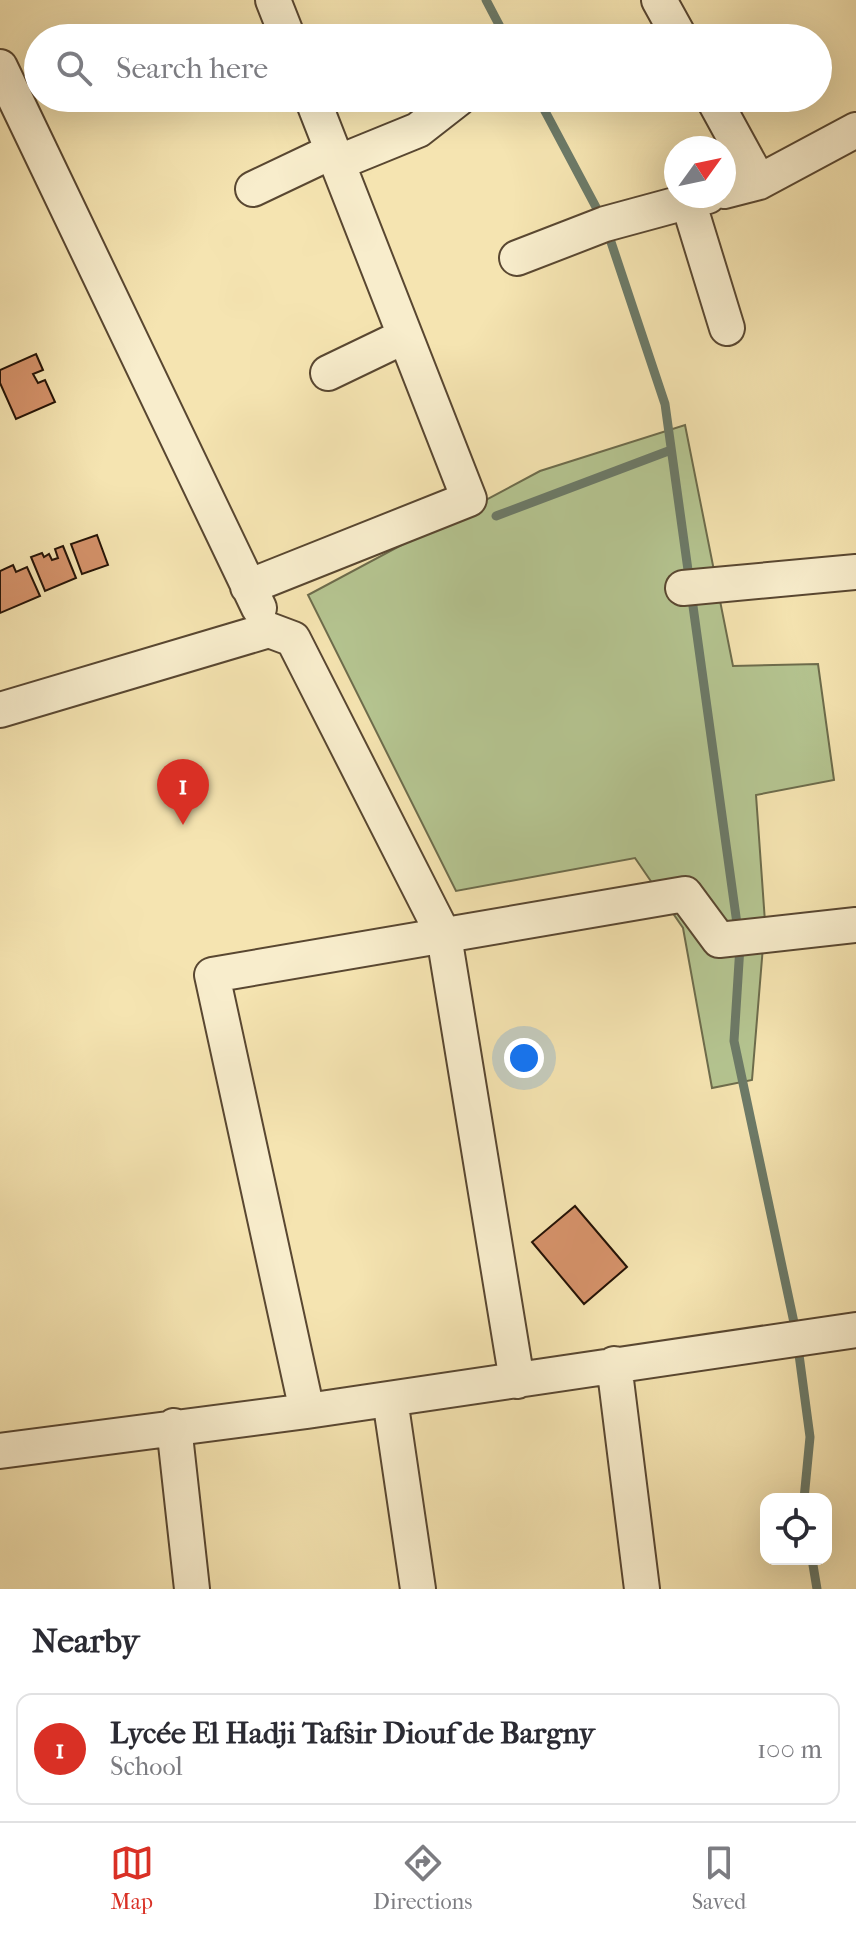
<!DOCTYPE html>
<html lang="en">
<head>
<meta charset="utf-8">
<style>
	:root { --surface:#fff; --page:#f7f7f7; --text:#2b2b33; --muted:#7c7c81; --line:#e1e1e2; --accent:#d93025 }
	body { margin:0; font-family:"IM FELL French Canon",serif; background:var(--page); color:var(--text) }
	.controls { position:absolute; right:24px; bottom:24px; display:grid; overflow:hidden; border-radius:16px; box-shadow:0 8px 32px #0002 }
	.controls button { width:72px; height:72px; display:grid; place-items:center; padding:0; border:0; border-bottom:2px solid var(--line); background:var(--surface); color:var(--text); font:40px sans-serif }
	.compass { position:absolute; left:664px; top:136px; width:72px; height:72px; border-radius:50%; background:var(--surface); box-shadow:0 8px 32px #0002; rotate:57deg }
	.you { position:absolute; left:524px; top:1058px; width:28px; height:28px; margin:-20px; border:6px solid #fff; border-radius:50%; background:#1a73e8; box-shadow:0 0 0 12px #1a73e833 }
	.badge { display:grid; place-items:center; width:52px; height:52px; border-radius:50%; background:var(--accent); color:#fff; font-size:26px; font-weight:700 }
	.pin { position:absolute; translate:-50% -66px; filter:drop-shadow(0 2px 4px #0008) }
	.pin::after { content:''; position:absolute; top:42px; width:28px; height:24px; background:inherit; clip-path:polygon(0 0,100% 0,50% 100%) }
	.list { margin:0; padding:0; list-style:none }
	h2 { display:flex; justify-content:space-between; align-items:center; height:104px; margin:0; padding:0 32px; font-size:34px }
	h2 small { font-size:26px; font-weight:400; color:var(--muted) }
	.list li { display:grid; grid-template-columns:52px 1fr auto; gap:24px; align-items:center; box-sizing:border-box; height:112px; margin:0 16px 16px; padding:0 16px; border:2px solid var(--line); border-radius:16px }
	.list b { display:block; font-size:30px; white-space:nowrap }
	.list p { margin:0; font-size:26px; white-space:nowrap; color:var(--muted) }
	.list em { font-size:26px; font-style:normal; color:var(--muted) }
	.icon { flex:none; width:44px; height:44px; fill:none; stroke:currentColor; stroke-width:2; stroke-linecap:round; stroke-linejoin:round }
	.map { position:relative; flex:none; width:856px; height:1589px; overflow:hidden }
	.search { position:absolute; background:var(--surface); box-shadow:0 8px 32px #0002; left:24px; right:24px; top:24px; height:88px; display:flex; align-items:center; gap:20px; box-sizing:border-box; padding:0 28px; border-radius:44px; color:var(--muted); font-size:30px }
	.sheet { height:232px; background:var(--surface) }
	nav { display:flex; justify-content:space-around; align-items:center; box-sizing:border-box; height:112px; border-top:2px solid var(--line); background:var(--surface); font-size:22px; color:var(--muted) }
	nav a { display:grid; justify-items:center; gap:4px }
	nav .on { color:var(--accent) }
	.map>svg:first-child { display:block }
	.green { fill:#b5c591; stroke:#6d6c4c; stroke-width:2 }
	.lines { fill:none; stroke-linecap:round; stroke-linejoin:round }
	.stream { stroke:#6c7a68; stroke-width:9 }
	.building { fill:#d5926a; stroke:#251306; stroke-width:2 }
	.street-casing { stroke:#594731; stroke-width:38 }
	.street { stroke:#f8edcc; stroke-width:34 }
</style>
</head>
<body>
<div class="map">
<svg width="856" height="1589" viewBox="0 0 856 1589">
	<rect width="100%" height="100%" fill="#f5e4b1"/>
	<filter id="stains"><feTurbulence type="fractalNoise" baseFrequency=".0025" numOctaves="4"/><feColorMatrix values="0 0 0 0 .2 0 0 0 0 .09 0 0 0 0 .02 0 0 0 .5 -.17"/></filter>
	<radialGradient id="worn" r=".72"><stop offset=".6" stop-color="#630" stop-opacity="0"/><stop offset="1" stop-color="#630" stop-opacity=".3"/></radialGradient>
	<path class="green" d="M 685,425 L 733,666 L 818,664 L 834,780 L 756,795 L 765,922 L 752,1080 L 712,1088 L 683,928 L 635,858 L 456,891 L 308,595 L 540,471 Z"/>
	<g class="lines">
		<path class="stream" d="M 486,0 L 506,38
			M 538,98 L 605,224 L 665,404 L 738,931
			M 496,516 L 671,450
			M 740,946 L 734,1041 L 796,1332
			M 798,1347 L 810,1437 L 804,1499
			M 812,1559 L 817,1589"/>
	</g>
	<path class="building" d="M 36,354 L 43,370 L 33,374 L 38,383 L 45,380 L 55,402 L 16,419 L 0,383 L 0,370 Z
		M 97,535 L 108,565 L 82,574 L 71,544 Z
		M 63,546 L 76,578 L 45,591 L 31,557 L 42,553 L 44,557 L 49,554 L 52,560 L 58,558 L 55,549 Z
		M 13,565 L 16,572 L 27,567 L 40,596 L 0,613 L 0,571 Z
		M 575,1206 L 627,1267 L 584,1304 L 532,1242 Z"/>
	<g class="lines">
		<defs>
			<path id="street" d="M 273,0 L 288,38
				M 659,0 L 680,38
				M 0,67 L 259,608
				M 713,98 L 759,182
				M 337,163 L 418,130 L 459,98
				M 253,189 L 333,151
				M 724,191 L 759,182 L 856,130
				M 688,201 L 727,328
				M 517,258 L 605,224 L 708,196
				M 328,373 L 405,336
				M 248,587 L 469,499 L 312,98
				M 683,588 L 856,572
				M 0,710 L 269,630 L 293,639 L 444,936 L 517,1381
				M 614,1364 L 642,1589
				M 390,1399 L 418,1589
				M 307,1411 L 212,975 L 685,894 L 719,940 L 856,925
				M 174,1426 L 192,1589
				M 0,1451 L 307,1411 L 856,1330"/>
		</defs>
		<use href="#street" class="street-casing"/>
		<use href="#street" class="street"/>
	</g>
	<rect width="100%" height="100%" filter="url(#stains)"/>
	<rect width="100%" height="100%" fill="url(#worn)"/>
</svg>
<div class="controls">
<button><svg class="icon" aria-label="locate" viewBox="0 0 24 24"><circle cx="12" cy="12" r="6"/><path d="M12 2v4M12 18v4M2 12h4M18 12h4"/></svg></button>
</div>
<svg class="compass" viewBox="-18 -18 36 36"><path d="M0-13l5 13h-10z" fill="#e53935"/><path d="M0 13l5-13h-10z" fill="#7c7c81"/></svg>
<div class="you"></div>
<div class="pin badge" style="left:183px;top:825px">1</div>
<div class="search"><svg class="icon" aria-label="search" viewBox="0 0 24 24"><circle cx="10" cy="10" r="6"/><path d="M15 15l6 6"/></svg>Search here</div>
</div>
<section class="sheet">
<h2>Nearby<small></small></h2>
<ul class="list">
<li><span class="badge">1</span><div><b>Lycée El Hadji Tafsir Diouf de Bargny</b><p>School</p></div><em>100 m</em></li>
</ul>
</section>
<nav>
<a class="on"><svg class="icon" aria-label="map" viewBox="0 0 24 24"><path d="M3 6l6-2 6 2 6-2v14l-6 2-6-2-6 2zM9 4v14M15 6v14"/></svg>Map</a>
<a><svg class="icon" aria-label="directions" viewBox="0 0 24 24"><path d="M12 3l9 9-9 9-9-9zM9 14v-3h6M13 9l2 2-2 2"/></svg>Directions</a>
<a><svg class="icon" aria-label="saved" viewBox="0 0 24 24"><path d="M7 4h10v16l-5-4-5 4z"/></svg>Saved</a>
</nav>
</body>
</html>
